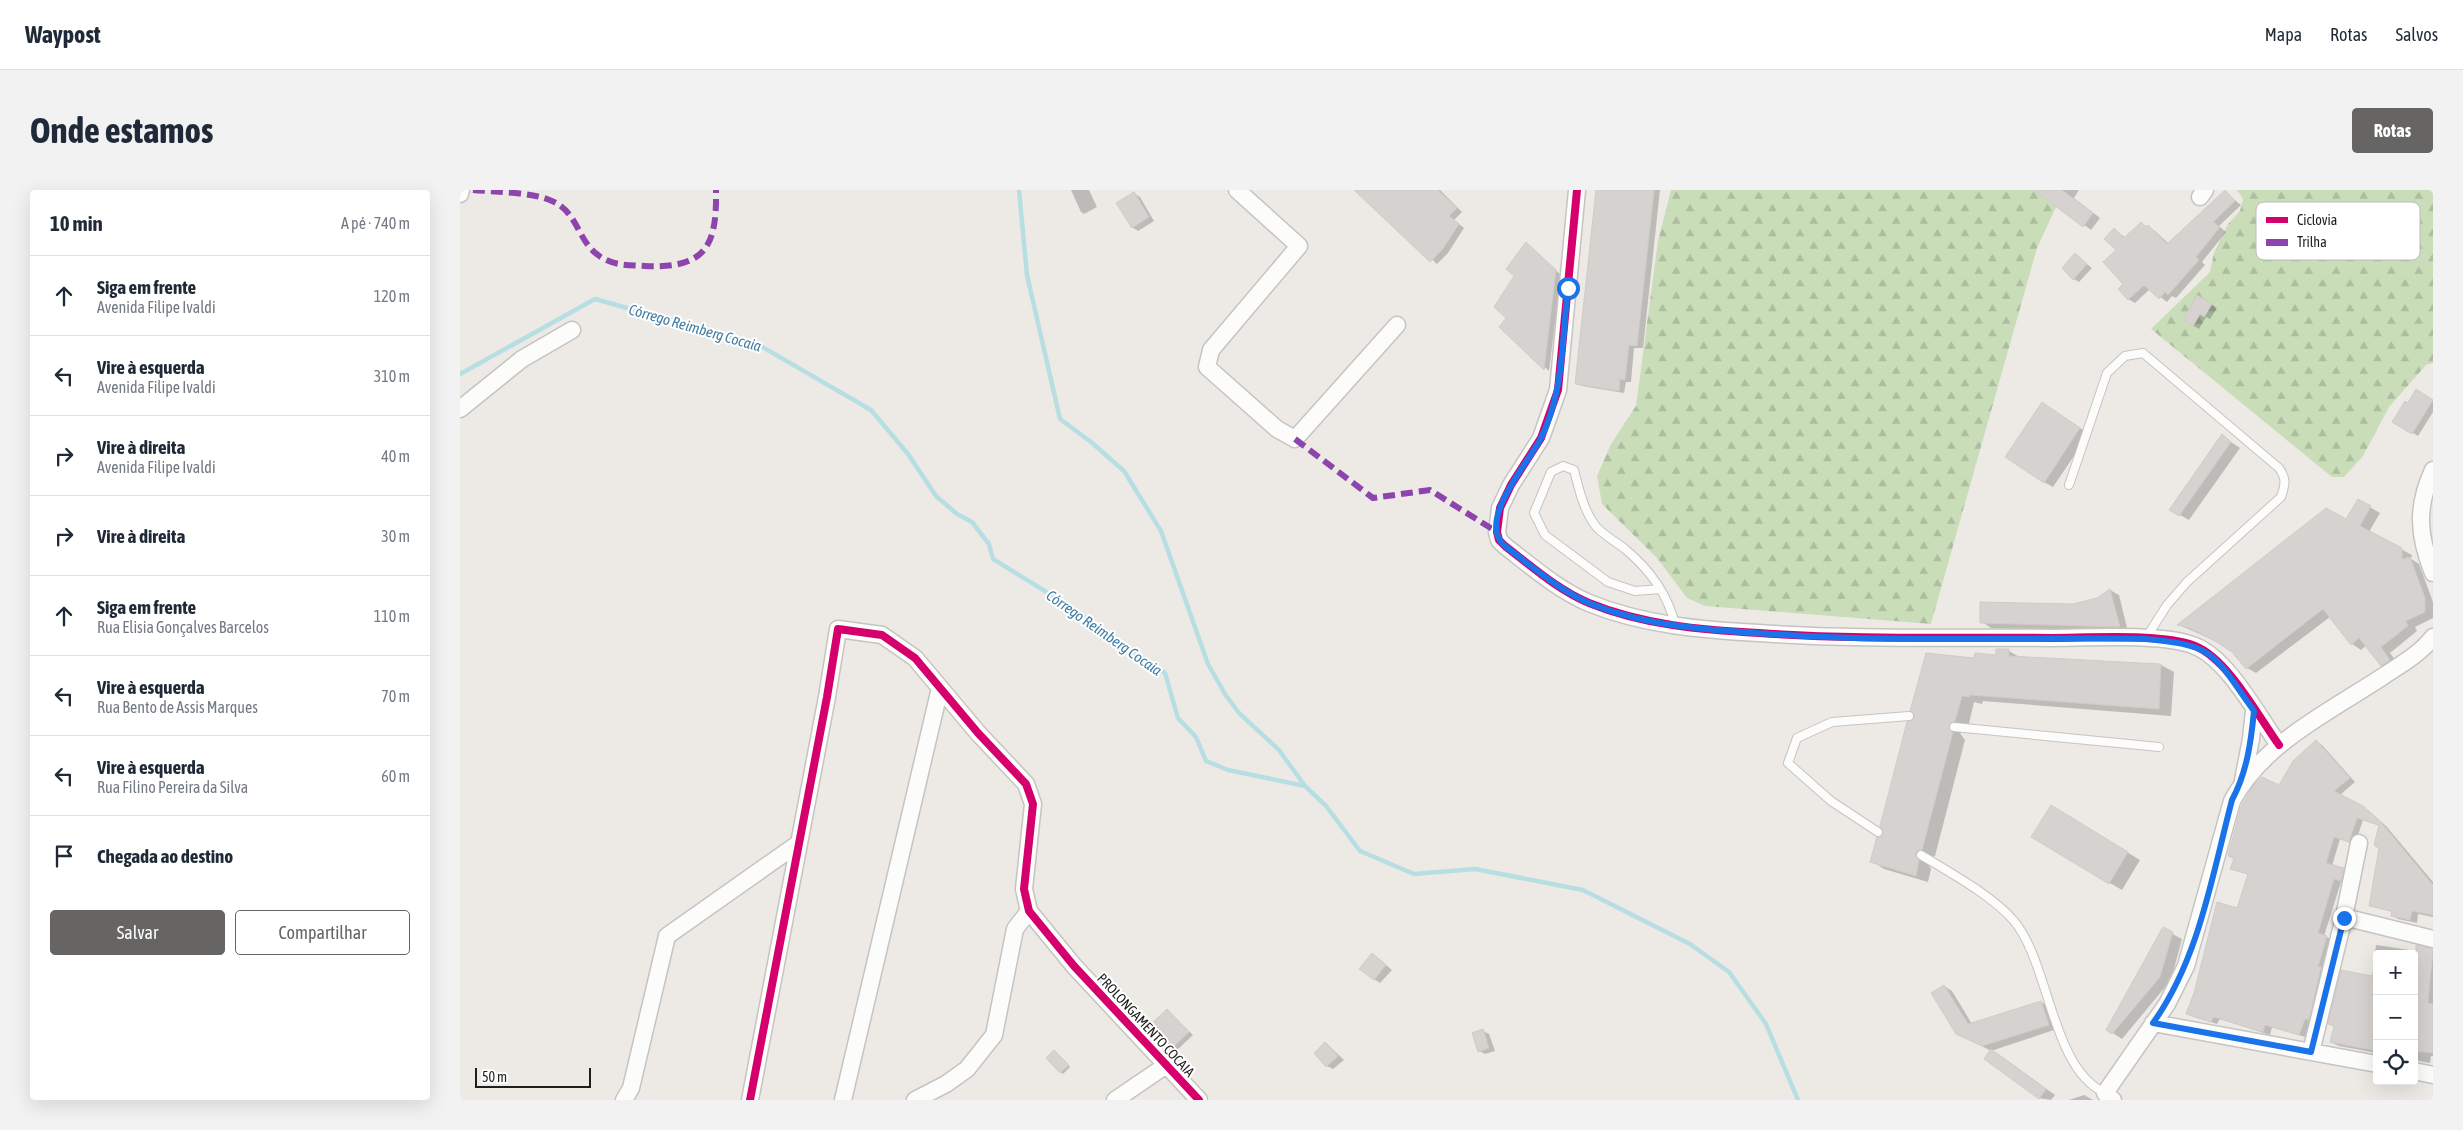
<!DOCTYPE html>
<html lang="pt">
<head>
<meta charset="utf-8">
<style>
	:root { --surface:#fff; --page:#f2f2f3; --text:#1f2937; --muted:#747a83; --line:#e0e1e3; --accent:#666564 }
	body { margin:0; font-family:"Asap Condensed",sans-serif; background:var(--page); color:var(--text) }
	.controls { position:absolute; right:15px; bottom:15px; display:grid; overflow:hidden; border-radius:5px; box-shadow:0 5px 20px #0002 }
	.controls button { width:45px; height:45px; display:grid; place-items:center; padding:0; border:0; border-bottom:1px solid var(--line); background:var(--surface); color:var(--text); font:25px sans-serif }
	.scale { position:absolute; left:15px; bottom:12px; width:116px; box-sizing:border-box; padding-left:5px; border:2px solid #1e1e1e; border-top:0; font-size:14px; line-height:18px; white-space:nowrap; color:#1e1e1e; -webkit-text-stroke:4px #fff; paint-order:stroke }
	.stop { position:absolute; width:15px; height:15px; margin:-11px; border:4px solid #1a73e8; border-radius:50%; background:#fff }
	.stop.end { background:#1a73e8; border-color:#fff; box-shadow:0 1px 5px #0008 }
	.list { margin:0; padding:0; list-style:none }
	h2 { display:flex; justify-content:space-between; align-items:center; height:65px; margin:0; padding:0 20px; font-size:21px }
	h2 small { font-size:16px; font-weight:400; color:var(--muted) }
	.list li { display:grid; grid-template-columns:32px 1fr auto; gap:15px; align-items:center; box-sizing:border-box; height:80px; padding:0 20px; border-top:1px solid var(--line) }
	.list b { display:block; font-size:19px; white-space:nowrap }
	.list p { margin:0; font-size:16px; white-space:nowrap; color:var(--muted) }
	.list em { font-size:16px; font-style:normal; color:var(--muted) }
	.actions { display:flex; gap:10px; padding:15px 20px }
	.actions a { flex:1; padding:11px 0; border:1px solid var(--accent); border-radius:5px; text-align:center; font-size:18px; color:var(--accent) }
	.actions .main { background:var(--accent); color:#fff }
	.icon { flex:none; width:28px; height:28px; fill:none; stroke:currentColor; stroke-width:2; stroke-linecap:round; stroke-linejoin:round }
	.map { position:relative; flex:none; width:1973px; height:910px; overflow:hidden; border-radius:5px }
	header { display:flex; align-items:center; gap:30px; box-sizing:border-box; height:70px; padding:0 25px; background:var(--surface); border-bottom:1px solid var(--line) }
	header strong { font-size:24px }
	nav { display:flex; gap:28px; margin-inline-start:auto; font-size:18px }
	.intro { display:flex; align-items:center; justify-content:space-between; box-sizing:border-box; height:120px; padding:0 30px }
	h1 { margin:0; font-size:35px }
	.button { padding:12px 22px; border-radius:5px; background:var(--accent); color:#fff; font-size:18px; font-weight:700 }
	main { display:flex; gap:30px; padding:0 30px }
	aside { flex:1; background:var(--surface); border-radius:5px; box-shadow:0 5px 20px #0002 }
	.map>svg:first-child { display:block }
	.forest { fill:url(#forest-firs) }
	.shadow { fill:#0003 }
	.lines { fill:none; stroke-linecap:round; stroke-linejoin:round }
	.stream { stroke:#b7dee2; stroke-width:4.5 }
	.building { fill:#d5d2cf; stroke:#d0cbc7 }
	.service-casing { stroke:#c5c4c2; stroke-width:10 }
	.minor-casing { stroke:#c5c4c2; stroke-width:19 }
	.service { stroke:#fcfcfb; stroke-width:8 }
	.minor { stroke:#fcfcfb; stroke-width:16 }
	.quiet { stroke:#8e44ad; stroke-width:6; stroke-dasharray:12 6; stroke-linecap:butt }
	.cycleway-casing { stroke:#fff; stroke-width:11 }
	.cycleway { stroke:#d6006c; stroke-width:8 }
	.route { stroke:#1a73e8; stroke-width:6 }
	.labels { text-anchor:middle; stroke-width:4; stroke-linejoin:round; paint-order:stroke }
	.street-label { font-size:14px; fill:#1e1e1e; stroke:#fff }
	.water-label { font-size:15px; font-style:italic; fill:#3e7ca5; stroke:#fff }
	.key { fill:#fff; stroke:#bcbcbc; stroke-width:1 }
	.key-label { font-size:14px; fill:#1e1e1e }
</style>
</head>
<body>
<header>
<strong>Waypost</strong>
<nav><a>Mapa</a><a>Rotas</a><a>Salvos</a></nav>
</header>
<div class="intro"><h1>Onde estamos</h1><a class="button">Rotas</a></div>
<main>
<aside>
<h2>10 min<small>A pé · 740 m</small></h2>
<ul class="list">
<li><svg class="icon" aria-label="ahead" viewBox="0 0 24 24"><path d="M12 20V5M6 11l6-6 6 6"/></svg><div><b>Siga em frente</b><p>Avenida Filipe Ivaldi</p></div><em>120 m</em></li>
<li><svg class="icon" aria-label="left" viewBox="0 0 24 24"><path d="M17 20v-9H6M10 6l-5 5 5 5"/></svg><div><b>Vire à esquerda</b><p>Avenida Filipe Ivaldi</p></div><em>310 m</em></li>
<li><svg class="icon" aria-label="right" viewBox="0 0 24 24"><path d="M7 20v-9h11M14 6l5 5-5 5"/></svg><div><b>Vire à direita</b><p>Avenida Filipe Ivaldi</p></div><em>40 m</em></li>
<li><svg class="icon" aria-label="right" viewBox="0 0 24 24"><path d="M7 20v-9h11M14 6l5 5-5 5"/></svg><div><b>Vire à direita</b></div><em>30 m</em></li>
<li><svg class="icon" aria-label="ahead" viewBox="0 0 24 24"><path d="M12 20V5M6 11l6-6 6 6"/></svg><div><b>Siga em frente</b><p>Rua Elisia Gonçalves Barcelos</p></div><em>110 m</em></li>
<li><svg class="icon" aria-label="left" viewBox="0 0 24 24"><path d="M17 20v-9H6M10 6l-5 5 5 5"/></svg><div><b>Vire à esquerda</b><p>Rua Bento de Assis Marques</p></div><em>70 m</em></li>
<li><svg class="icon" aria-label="left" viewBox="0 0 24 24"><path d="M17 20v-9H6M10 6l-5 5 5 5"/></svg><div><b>Vire à esquerda</b><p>Rua Filino Pereira da Silva</p></div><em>60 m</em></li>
<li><svg class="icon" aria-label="arrive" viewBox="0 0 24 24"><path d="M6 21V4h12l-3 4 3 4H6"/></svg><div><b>Chegada ao destino</b></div></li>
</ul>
<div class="actions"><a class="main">Salvar</a><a>Compartilhar</a></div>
</aside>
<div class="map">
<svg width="1973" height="910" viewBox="0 0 1973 910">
	<defs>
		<pattern id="forest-firs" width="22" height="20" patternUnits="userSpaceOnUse" patternTransform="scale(1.25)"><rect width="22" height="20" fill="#caddb9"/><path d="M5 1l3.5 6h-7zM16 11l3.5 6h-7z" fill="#adbd9f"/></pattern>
	</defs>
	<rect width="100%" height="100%" fill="#edeae6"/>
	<path class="forest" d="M 1211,0 L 1604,0 L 1577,58 L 1471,434 L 1245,416 L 1227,408 L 1197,368 L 1142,314 L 1137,286 L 1151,254 L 1176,216 L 1198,51 Z
		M 1777,0 L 1973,0 L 1973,173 L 1966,175 L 1929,217 L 1903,266 L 1884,287 L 1872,287 L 1691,139 L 1750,82 L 1754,63 L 1768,34 L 1780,21 L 1783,9 Z"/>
	<path class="shadow" d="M 611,0 L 629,0 L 637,17 L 624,24 L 621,22 Z
		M 896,0 L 980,0 L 1002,22 L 994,30 L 1004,38 L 988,63 L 977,74 Z
		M 1137,0 L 1200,0 L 1183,158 L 1174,158 L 1171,192 L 1166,192 L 1164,203 L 1122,196 L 1117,193 Z
		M 1576,0 L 1619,0 L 1614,8 L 1640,28 L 1631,40 Z
		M 1765,2 L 1781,15 L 1759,36 L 1766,42 L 1742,72 L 1745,75 L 1716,108 L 1712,106 L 1707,112 L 1690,99 L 1675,113 L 1668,109 L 1655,40 L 1666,48 L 1681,33 L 1695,41 L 1709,54 Z
		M 674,3 L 680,7 L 694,31 L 678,41 L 672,37 Z
		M 1066,54 L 1101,85 L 1089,181 L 1040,137 L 1048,128 L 1055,86 Z
		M 1615,65 L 1632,78 L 1619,92 L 1614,89 Z
		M 1738,107 L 1757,118 L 1750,129 L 1746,127 L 1739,139 L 1724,130 Z
		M 1957,200 L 1973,210 L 1973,222 L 1958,246 L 1934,231 Z
		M 1592,219 L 1629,244 L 1593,297 L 1584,292 Z
		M 1762,246 L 1780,258 L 1729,330 L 1711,320 Z
		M 1899,311 L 1920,323 L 1909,342 L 1952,365 L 1951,369 L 1959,374 L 1973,412 L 1973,428 L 1955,437 L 1957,441 L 1930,463 L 1939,475 L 1931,480 L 1922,475 L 1907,455 L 1901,460 L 1892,454 L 1870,427 L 1796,483 L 1787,478 L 1772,461 L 1760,453 L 1719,435 L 1887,330 Z
		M 1650,400 L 1659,405 L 1668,442 L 1531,438 L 1522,432 L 1613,415 L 1638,409 Z
		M 1549,461 L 1561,468 L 1701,475 L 1714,482 L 1711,526 L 1523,511 L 1522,514 L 1514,512 L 1508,538 L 1500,543 L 1505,550 L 1475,666 L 1470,667 L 1467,672 L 1471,679 L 1468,692 L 1424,679 L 1412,671 L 1425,643 L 1456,529 L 1515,469 L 1537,466 Z
		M 1856,552 L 1862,555 L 1895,592 L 1880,605 L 1909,621 L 1926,636 L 1973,692 L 1973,727 L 1958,724 L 1957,733 L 1938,729 L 1932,725 L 1933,722 L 1910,716 L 1921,658 L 1920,636 L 1903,630 L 1895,654 L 1880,649 L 1872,676 L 1889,683 L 1887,694 L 1881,692 L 1864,746 L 1873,750 L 1845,847 L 1812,837 L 1810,845 L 1760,829 L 1757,834 L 1734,827 L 1728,823 L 1778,720 L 1789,685 L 1772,678 L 1775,669 L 1769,666 Z
		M 1591,616 L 1680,670 L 1662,700 L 1650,693 Z
		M 1703,739 L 1722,749 L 1711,790 L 1662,849 L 1648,840 Z
		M 1916,755 L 1956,761 L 1973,760 L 1973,866 L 1971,866 L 1970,873 L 1954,870 L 1954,764 L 1917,764 L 1917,863 L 1879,856 L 1871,852 L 1875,837 L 1869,834 L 1912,788 Z
		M 918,768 L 932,780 L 920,793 L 914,789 Z
		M 1484,796 L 1492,801 L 1512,834 L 1581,812 L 1590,817 L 1597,839 L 1531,861 L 1497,843 Z
		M 707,820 L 733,845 L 716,861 L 711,859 Z
		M 1023,841 L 1029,844 L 1035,861 L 1025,864 L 1019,861 Z
		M 866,853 L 884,870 L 873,879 L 867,876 Z
		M 594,861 L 610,877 L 603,884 L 601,882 Z
		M 1541,866 L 1595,905 L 1591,910 L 1579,908 Z
		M 1624,905 L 1633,910 L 1609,910 Z"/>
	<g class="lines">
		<path class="stream" d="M 559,0 L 567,85 L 600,229 L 631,252 L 664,281 L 701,341 L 748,474 L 765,504 L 779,523 L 819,560 L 845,596
			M 0,184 L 135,109 L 299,155 L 411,220 L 448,264 L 476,306 L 497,324 L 512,332 L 529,354 L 533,369 L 609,416 L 705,483 L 718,528 L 736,547 L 746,571 L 768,580 L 845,596 L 866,616 L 900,661 L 954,684 L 1015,679 L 1123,700 L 1230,754 L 1269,782 L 1306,834 L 1338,910"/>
	</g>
	<path class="building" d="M 894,0 L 978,0 L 997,18 L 989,26 L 999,34 L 982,60 L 970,72 Z
		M 1136,0 L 1194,0 L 1177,156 L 1169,155 L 1165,190 L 1160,189 L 1159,201 L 1115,194 Z
		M 1574,0 L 1602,0 L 1633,23 L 1623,37 Z
		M 1765,0 L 1775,11 L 1753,32 L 1760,37 L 1736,67 L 1739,70 L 1708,105 L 1705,102 L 1699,109 L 1684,95 L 1668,110 L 1658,99 L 1663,94 L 1643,72 L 1656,60 L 1644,49 L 1654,38 L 1664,48 L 1681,32 L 1686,37 L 1688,35 L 1707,54 Z
		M 674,2 L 689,27 L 672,38 L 656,13 Z
		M 1066,52 L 1096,80 L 1084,180 L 1039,137 L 1046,128 L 1034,117 L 1054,86 L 1046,79 Z
		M 1615,63 L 1627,74 L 1613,90 L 1602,78 Z
		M 1737,105 L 1752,114 L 1744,127 L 1740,124 L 1733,136 L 1723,130 Z
		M 1956,199 L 1973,210 L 1952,244 L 1932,232 L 1945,211 L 1948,213 Z
		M 1582,212 L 1620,238 L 1584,293 L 1545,267 Z
		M 1762,244 L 1771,252 L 1719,326 L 1709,320 Z
		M 1898,309 L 1911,316 L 1900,336 L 1942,358 L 1942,369 L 1950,367 L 1965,408 L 1965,422 L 1946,431 L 1948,436 L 1921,457 L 1930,470 L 1921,476 L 1899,448 L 1891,455 L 1863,419 L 1786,479 L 1772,462 L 1755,451 L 1729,438 L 1717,435 L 1866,318 L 1886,329 Z
		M 1650,399 L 1660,437 L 1520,433 L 1520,412 L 1613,414 L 1637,408 Z
		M 1536,459 L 1549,459 L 1549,466 L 1701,474 L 1699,519 L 1510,505 L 1510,507 L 1502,506 L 1495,531 L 1489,536 L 1493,542 L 1462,660 L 1458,660 L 1455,664 L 1459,671 L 1456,686 L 1410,672 L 1417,647 L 1421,647 L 1424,643 L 1420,636 L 1447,532 L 1454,528 L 1454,523 L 1450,521 L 1466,463 L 1514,468 L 1515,463 L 1536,465 Z
		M 1856,550 L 1890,588 L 1874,601 L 1903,616 L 1920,631 L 1973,695 L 1973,725 L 1952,721 L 1950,730 L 1931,726 L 1932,721 L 1909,716 L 1919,658 L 1914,655 L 1919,635 L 1897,628 L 1889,652 L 1874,647 L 1866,673 L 1884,678 L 1881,691 L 1874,689 L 1858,743 L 1867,746 L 1858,777 L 1861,777 L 1849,830 L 1845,829 L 1839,845 L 1805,835 L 1803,842 L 1754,827 L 1751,832 L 1726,824 L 1734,803 L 1757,712 L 1777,718 L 1788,684 L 1770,679 L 1774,668 L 1768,666 L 1781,617 L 1793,596 L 1802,587 L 1819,595 L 1833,571 Z
		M 1591,615 L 1668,662 L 1649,694 L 1571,647 Z
		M 1703,737 L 1713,742 L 1700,787 L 1652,844 L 1646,840 Z
		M 1956,755 L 1973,759 L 1968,813 L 1973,814 L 1973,863 L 1954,861 Z
		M 912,763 L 926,775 L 914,790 L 899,779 Z
		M 1881,780 L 1917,787 L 1917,861 L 1870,852 L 1874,836 L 1868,834 Z
		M 1484,795 L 1508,834 L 1581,811 L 1589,835 L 1522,856 L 1496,844 L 1471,803 Z
		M 707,819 L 729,842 L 710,860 L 689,836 Z
		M 1023,839 L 1029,858 L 1018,862 L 1012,843 Z
		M 865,852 L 878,866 L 866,877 L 854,863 Z
		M 1531,859 L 1586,899 L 1579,909 L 1524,869 Z
		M 594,860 L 609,875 L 600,883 L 586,868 Z"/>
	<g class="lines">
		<defs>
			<path id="service" d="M 1609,295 L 1647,183 L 1665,166 L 1683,163 L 1819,278 C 1827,289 1825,295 1821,307 L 1727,392 L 1707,415 L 1686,448
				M 1200,399 L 1175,401 L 1148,392 L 1085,345 L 1074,323 L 1091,282 L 1103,276 L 1114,280 C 1119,299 1123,318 1134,334 C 1141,344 1155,351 1165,359 C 1189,379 1208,404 1215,435
				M 1494,537 L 1699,557
				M 1418,642 L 1371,611 L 1328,573 L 1337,548 L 1372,532 L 1449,526
				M 1461,665 C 1489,682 1533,706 1554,731 C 1590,774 1591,878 1645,903"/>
			<path id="minor" d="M 777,0 L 839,56 L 751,160 L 747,177 L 817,239 L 835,249 L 937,135
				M 1117,0 L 1098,200 L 1081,248 L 1051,295 L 1040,318 L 1037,342 L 1039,350 L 1045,356 C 1071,376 1098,400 1129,413 C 1183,435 1242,440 1299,443 C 1397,450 1494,447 1592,448 C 1628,448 1704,443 1735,456 C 1768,469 1798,526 1819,555
				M 0,4 L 1,0
				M 1740,7 L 1745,0
				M 0,219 L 62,169 L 112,140
				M 1973,280 C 1956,317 1958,345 1973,383
				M 1783,590 L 1791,549 L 1794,521
				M 1884,727 L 1973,749
				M 1693,833 L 1917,874
				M 1851,862 L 1884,727 L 1899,653
				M 1954,881 L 1973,885
				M 164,910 L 171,898 L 207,746 L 339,653
				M 290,910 L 367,507 L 378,439 L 422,445 L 455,468 L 518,543 L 566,594 L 573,614 L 564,699 L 569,721 L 614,776 L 739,910
				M 383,910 L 480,498
				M 455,910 L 486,894 L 507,879 L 534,845 L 555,739 L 569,721
				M 655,910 L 705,876
				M 1653,910 L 1645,903 L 1707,814 L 1726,776 L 1772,611 C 1803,553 1869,522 1922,487 C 1940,475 1960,464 1973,447"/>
		</defs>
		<use href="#service" class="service-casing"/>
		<use href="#minor" class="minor-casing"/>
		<use href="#service" class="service"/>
		<use href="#minor" class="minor"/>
		<path class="quiet" d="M 13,0 C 36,2 72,2 92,11 C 118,22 117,50 138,65 C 152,76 169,75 185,76 C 246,79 257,56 256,0
			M 835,249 L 913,308 L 970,300 L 1037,342"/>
		<defs>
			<path id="cycleway" d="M 1117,0 L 1098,200 L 1081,248 L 1051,295 L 1040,318 L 1037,342 L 1039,350 L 1045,356 C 1071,376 1098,400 1129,413 C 1183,435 1242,440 1299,443 C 1397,450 1494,447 1592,448 C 1628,448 1704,443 1735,456 C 1768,469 1798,526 1819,555
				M 290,910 L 367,507 L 378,439 L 422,445 L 455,468 L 518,543 L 566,594 L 573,614 L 564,699 L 569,721 L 614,776 L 739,910"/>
		</defs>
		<use href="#cycleway" class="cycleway-casing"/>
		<use href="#cycleway" class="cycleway"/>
	</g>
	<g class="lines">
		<path class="route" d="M 1108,98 C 1102,148 1104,202 1081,248 C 1070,271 1015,331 1045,356 C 1071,376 1099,400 1129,413 C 1187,437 1250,440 1311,444 C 1435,453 1561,447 1685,449 C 1758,455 1754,466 1794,521 C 1791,552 1787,582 1772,610 C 1752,686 1739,769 1693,833 L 1851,862 L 1884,728"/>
	</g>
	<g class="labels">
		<g class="street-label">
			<text transform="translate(686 835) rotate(47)" y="5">PROLONGAMENTO COCAIA</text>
		</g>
		<g class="water-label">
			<text transform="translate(235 138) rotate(16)" y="5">Córrego Reimberg Cocaia</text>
			<text transform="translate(644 443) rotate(35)" y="5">Córrego Reimberg Cocaia</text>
		</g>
	</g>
	<rect x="1796" y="12" width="164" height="58" rx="8" class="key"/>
	<rect x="1806" y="27" width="22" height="6" fill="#d6006c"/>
	<rect x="1806" y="49" width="22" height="7" fill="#8e44ad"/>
	<g class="key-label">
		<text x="1837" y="35">Ciclovia</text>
		<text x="1837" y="57">Trilha</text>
	</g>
</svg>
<div class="controls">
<button>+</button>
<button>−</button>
<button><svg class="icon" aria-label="locate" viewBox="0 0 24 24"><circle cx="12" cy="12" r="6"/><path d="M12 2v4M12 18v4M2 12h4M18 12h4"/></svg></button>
</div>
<div class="scale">50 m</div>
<div class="stop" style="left:1108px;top:98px"></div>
<div class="stop end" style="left:1884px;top:728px"></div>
</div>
</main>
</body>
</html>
